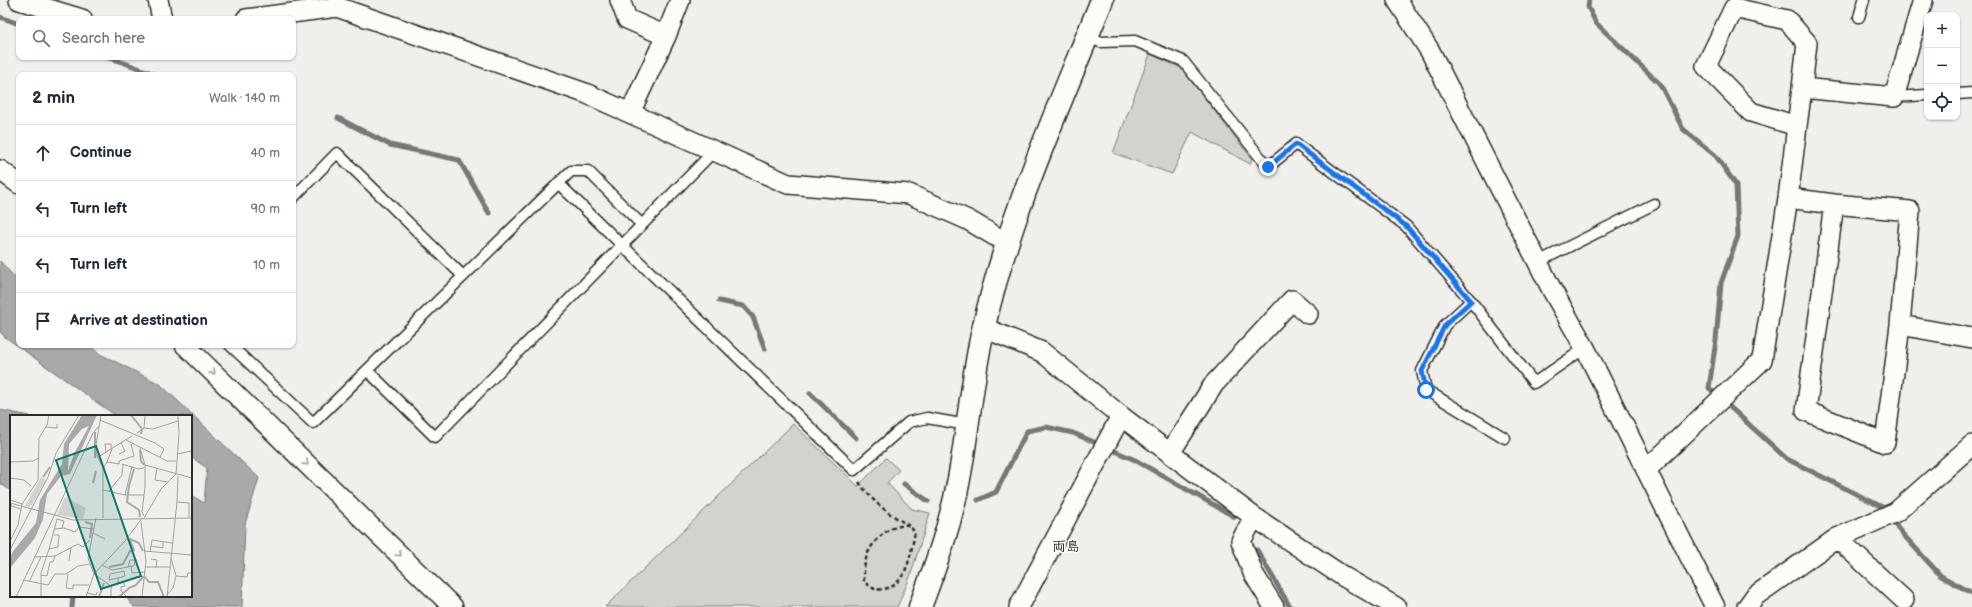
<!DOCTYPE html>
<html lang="en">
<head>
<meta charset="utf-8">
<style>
	:root { --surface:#fff; --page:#f6f6f7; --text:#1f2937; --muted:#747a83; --line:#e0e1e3 }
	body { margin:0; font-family:"Balsamiq Sans","Klee One",sans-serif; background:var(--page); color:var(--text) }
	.controls { position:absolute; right:12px; top:12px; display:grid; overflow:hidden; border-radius:8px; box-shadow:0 1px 3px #0004 }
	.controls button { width:36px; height:36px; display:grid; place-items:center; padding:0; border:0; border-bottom:1px solid var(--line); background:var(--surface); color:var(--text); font:20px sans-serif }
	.stop { position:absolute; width:12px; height:12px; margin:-9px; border:3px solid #1a73e8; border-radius:50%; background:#fff }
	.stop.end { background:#1a73e8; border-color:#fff; box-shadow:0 1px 4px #0008 }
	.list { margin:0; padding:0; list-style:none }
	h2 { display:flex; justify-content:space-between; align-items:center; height:52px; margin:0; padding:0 16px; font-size:17px }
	h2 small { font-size:13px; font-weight:400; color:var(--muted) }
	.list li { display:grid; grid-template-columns:26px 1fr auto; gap:12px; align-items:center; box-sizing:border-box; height:56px; padding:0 16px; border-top:1px solid var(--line) }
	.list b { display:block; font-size:15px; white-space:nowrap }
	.list em { font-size:13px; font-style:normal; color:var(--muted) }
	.icon { flex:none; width:22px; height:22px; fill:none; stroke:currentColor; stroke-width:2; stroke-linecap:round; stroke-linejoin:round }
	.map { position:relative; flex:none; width:1972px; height:607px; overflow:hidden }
	.search { position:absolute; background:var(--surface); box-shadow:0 1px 3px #0004; left:16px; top:16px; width:280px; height:44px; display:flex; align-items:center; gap:10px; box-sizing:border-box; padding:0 14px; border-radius:8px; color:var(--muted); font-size:15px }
	.panel { position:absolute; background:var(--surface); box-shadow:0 1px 3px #0004; left:16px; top:72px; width:280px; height:276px; border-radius:8px }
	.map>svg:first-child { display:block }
	.green { fill:#d3d2cf; stroke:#7f7e7d }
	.water { fill:#aaa9a7; stroke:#777775 }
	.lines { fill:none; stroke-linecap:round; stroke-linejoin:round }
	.stream { stroke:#777775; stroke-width:5 }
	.service-casing { stroke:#2b2b2b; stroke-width:13 }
	.minor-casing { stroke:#2b2b2b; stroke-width:22 }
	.tertiary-casing { stroke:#2b2b2b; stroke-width:25 }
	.path { stroke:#2b2b2b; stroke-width:2.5; stroke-dasharray:4 3; stroke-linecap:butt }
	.service { stroke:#fdfcf7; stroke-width:10 }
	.minor { stroke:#fdfcf7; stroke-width:19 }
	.tertiary { stroke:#fdfcf7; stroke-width:22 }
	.oneway { stroke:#9e9e9b }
	.route { stroke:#1a73e8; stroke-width:5 }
	.labels { text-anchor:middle; stroke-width:3.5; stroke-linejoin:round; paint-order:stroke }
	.quarter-label { font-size:14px; font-weight:bold; fill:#2b2b2b; stroke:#fdfcf7 }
	.inset-river { fill:none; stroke:#aaa9a7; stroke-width:2 }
	.inset-road { fill:none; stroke:#a1a19e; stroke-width:1 }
	.view { fill:#0f766e; fill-opacity:0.15; stroke:#0f766e; stroke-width:2 }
	.inset-edge { fill:none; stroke:#2b2b2b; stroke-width:2 }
</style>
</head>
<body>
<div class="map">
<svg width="1972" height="607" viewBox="0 0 1972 607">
	<rect width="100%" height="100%" fill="#f0efeb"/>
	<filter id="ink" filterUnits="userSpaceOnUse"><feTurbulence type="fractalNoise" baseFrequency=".025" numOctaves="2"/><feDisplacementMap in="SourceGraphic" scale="8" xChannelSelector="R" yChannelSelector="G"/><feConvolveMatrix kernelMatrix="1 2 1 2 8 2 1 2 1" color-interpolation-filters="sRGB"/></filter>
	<g filter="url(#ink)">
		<path class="green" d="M 1150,54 L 1181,68 L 1252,159 L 1250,164 L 1192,132 L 1172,174 L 1113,153 Z
			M 793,424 L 858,486 L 886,458 L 899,470 L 887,483 L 912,509 L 930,513 L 910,577 L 897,607 L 605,607 Z"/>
		<path class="water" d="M 0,261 L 19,282 L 19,345 L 89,345 L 98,353 L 160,384 L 259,478 L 245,524 L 242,607 L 134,607 L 125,596 L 191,596 L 191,495 L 204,503 L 207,468 L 191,457 L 191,416 L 116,416 L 5,337 L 0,332 Z
			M 0,410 L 30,416 L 11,416 L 11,491 L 0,483 Z"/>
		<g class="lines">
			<path class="stream" d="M 1589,0 L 1588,7 L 1596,23 L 1660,84 L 1683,129 L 1716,156 L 1736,185 L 1738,236 L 1721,283 L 1716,340 L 1709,388 L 1787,459 L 1886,509 L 1888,512
				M 0,17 L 19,24
				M 108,57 L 152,73
				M 338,118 L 390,145 L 459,160 L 489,213
				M 719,301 L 743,306 L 753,317 L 765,349
				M 810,393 L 856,438
				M 1108,448 L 1135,460 L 1235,517
				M 904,484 L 928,501
				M 978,500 L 996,492 L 1027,431 L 1046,427 L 1073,433 L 1101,445
				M 1892,518 L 1898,529 L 1941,576 L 1972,593
				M 1257,550 L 1290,607
				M 72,607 L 73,596"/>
			<defs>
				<path id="service" d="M 1859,17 L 1864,0
					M 1087,36 L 1100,42 L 1135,41 L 1183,61 L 1268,167 L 1296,144 L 1406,226 L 1471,301 L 1534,383 L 1585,348
					M 1957,94 L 1972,93
					M 1894,97 L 1927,95
					M 558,183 L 854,470 L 909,422 L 927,418 L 967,425
					M 293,198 L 337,153 L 463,276
					M 1538,262 L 1654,204
					M 1471,301 L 1445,325 L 1422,371 L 1426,390 L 1505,438
					M 230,345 L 313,423 L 571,171 L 588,171 L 642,225
					M 367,370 L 435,437 L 714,151"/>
				<path id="minor" d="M 19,0 L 82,19
					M 158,0 L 162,19
					M 620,0 L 627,19 L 666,36
					M 1397,0 L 1430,51 L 1552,290 L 1585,348 L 1715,607
					M 246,19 L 337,7 L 585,93 L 788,184 L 909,194 L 968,220 L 995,236 L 1007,241
					M 1802,88 L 1797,126 L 1751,112 L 1706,66 L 1734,8 L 1787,20 L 1807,43 L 1802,88 L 1894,97 L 1923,0
					M 630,113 L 666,36 L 680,0
					M 0,170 L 19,184
					M 1788,198 L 1834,204
					M 1834,204 L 1910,211 L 1900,325 L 1885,443 L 1806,411 Z
					M 1900,325 L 1972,338
					M 982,331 L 994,332 L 1042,352 L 1121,416 L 1254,517 L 1344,577 L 1396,607
					M 185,345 L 453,607
					M 1170,453 L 1214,384 L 1292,300 L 1308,314
					M 1646,470 L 1762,360 L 1788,198 L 1797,126
					M 1254,517 L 1241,541 L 1253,573 L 1274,607
					M 1837,538 L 1904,600
					M 1019,607 L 1121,416
					M 1747,607 L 1755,596 L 1837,538 L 1896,512 L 1972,445"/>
				<path id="tertiary" d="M 920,607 C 936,565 951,523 959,479 C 968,430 972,379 983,330 C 1009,216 1058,109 1102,0"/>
			</defs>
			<use href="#service" class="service-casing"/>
			<use href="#minor" class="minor-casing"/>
			<use href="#tertiary" class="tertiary-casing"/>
			<path class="path" d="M 859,482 C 868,496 881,508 895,517 C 903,522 909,525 915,532 C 911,550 909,577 891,587 C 887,589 880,589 876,590 L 864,582 C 863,559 868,545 887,531 C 892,527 902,526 908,524"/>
			<use href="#service" class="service"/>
			<use href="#minor" class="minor"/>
			<use href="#tertiary" class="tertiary"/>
		</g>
		<defs><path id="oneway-chevron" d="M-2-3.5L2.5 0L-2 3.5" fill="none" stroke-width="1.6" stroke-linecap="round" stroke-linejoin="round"/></defs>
		<g class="oneway">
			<use href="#oneway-chevron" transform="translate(213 372) rotate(44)"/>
			<use href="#oneway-chevron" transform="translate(306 463) rotate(44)"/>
			<use href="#oneway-chevron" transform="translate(399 554) rotate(45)"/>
		</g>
	</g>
	<g class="lines" filter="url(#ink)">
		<path class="route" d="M 1268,167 L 1296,144 L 1406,226 L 1471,301 L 1445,325 L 1422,371 L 1426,390"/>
	</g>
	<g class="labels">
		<g class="quarter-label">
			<text x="1066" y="551">両島</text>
		</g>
	</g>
	<g transform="translate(10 415)">
		<rect width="182" height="182" fill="#f0efeb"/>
		<path d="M 31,62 L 36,65 L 26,84 L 20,92 L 15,91 ZM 55,82 L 76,93 L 73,104 L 47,100 Z" fill="#d3d2cf"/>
		<path d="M 72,0 L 87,0 L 60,59 L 51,61 L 37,79 L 33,104 L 25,123 L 0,153 L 0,142 L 4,135 L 26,108 L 30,85 L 52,49 L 54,29 ZM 79,11 L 64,39 L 58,56 L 59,29 L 72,14 Z" fill="#aaa9a7" fill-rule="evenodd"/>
		<path class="inset-river" d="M 121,0 L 132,14 L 131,19M 130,35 L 131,46 L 134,50M 85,43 L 85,17M 124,54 L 119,71 L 117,87 L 129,95 L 130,102M 33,62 L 40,52M 83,68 L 86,56M 75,107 L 82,109 L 80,123M 120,124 L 129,128 L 133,136M 99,152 L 113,149 L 120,136 L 124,135 L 119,123M 135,162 L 139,167 L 148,167 L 154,182M 89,182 L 94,168M 109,182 L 119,173 L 126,170 L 134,161"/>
		<path class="inset-road" d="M 91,0 L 86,30 L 87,41 L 93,53 L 93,103M 90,5 L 145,28 L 154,34 L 150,42M 36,12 L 47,13 L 47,9M 134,13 L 135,0M 127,18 L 134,13 L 143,14 L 168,6M 116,25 L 157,46 L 166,46M 130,33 L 135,50 L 182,63M 96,38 L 95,29 L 101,29 L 101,34M 109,39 L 115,36 L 111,28M 167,39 L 182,36M 88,42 L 122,21M 0,47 L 23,46 L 29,43M 97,47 L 102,34M 112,49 L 128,54 L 134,53M 93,53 L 97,47 L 109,49 L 109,46 L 124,41 L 121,29M 147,53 L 145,65 L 158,67M 168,61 L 167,87 L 179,88 L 179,103M 0,63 L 14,65 L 21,71M 93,75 L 115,80 L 134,80M 99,76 L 112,60 L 113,49M 115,80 L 122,51M 0,85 L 12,89M 0,88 L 63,105 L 182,103M 1,88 L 1,91 L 11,94M 134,101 L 132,97 L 135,72 L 135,50M 86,103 L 78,143 L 84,159 L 101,171 L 101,182M 134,103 L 151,74 L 166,59 L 169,19 L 168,0M 131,107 L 136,146 L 132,182M 45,114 L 54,113 L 65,117 L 69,112 L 84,114M 83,118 L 95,124M 44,120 L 49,120 L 48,132 L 39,134 L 47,104 L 54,106 L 52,113M 0,126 L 8,110 L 12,89 L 28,65 L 29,23 L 37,10 L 39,0M 141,131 L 153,133 L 153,127M 0,135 L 38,62 L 46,38 L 69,0M 134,136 L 182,140M 140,137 L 142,125 L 162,128M 24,142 L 45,141 L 68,129 L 73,132 L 80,125M 141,144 L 147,145 L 146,153M 59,146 L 61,133M 92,150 L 102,155 L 118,152M 121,151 L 118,152 L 120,145 L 125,145 L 124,151 L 121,151 L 122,158 L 135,157M 135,152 L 160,152M 58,159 L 56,173 L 63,174 L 63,170 L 79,170M 31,160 L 37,161 L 40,147 L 43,147 L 45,141M 166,161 L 177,162 L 178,158 L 182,158M 13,165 L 38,170 L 45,159 L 56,159 L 68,151 L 80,149M 19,167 L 31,142M 113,167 L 115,171 L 111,172 L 111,176 L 117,182M 101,171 L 108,169 L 108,163 L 99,165 L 100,159 L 114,156 L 115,161 L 108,163M 77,178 L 86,180 L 87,177M 157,180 L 163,173 L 166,161 L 161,143M 6,182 L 83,18 L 88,12M 31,182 L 31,158 L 39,134M 76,182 L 84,159 L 115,126 L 132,103M 157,182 L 167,87"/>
		<path class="view" d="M 86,31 L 131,161 L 91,174 L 46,45 Z"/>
		<rect width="182" height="182" class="inset-edge"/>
	</g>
</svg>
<div class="controls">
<button>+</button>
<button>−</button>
<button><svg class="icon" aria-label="locate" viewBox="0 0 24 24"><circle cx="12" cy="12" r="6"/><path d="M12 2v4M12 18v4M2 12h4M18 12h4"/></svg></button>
</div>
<div class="stop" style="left:1426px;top:390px"></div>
<div class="stop end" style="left:1268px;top:167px"></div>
<div class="search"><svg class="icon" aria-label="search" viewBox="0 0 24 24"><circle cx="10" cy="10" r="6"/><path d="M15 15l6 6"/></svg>Search here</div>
<section class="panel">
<h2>2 min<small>Walk · 140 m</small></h2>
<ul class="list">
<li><svg class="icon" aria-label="ahead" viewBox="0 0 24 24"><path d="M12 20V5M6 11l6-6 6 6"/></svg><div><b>Continue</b></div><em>40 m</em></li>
<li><svg class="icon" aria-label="left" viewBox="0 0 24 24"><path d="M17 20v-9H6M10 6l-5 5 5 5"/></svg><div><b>Turn left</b></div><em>90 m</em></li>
<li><svg class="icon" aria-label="left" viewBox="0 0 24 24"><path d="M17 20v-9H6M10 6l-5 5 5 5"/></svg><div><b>Turn left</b></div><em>10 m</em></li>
<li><svg class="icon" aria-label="arrive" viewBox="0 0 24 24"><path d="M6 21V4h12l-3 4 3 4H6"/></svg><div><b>Arrive at destination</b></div></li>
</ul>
</section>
</div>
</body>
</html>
